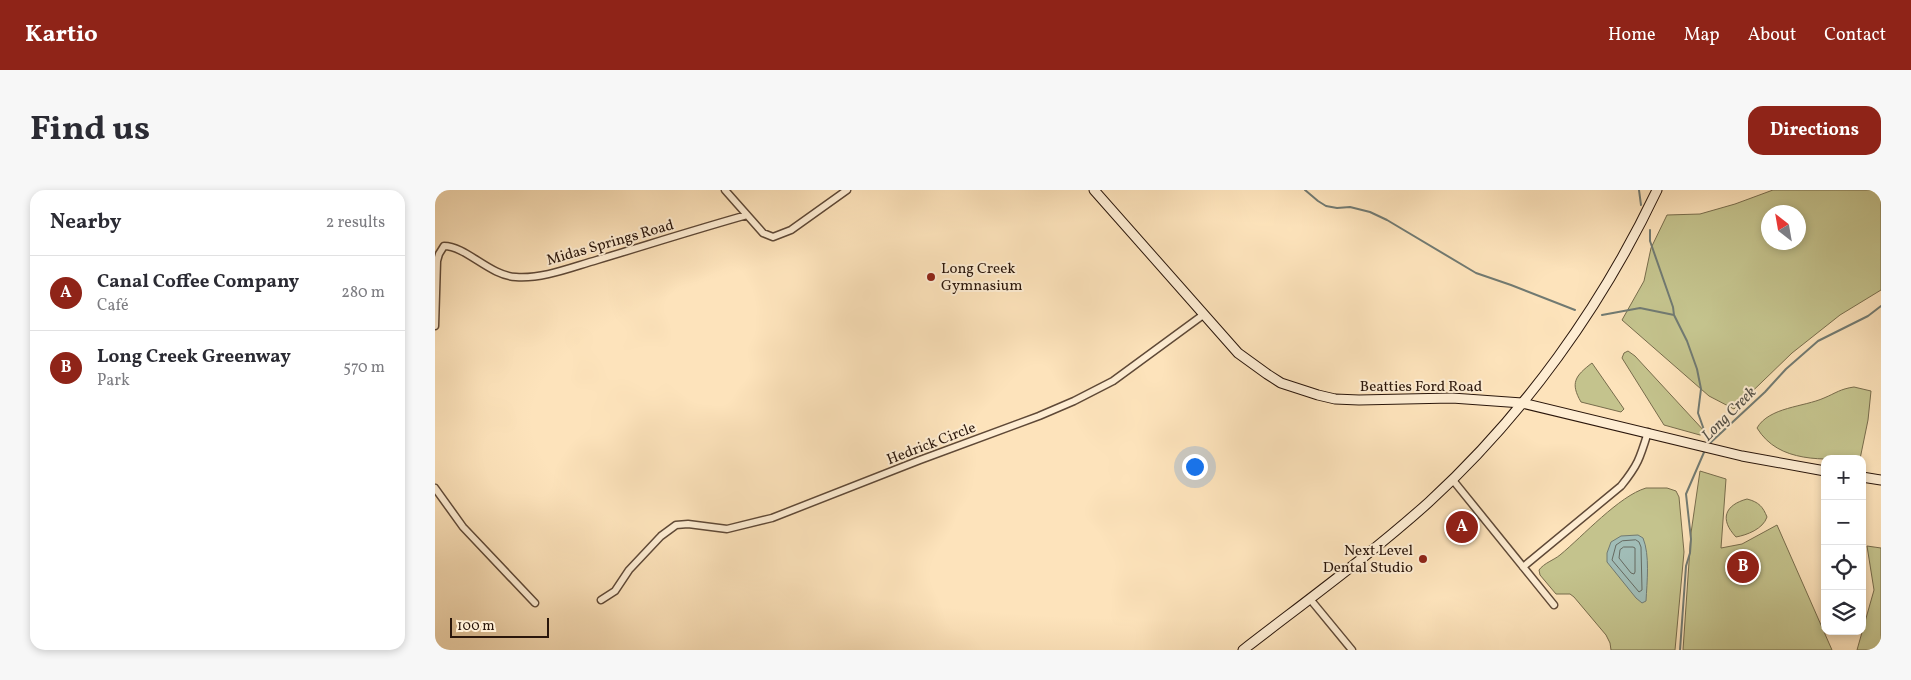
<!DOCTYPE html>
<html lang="en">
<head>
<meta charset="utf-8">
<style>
	:root { --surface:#fff; --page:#f7f7f7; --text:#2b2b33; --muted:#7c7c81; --line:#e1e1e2; --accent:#8f2418 }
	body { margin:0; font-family:Vollkorn,serif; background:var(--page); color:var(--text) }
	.controls { position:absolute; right:15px; bottom:15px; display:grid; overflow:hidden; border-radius:10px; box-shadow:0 2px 8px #0003 }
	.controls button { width:45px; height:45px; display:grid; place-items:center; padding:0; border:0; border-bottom:1px solid var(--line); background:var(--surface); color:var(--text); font:25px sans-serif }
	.compass { position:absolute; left:1326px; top:15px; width:45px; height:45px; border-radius:50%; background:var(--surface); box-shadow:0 2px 8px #0003; rotate:329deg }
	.scale { position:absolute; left:15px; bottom:12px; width:99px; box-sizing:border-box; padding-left:5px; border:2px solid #2a160b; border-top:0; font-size:14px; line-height:18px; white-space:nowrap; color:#2a160b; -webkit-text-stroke:4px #feedd3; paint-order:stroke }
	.you { position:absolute; left:759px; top:276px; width:18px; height:18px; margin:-12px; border:4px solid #fff; border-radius:50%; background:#1a73e8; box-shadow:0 0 0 8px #1a73e833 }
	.badge { display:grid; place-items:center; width:32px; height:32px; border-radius:50%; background:var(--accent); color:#fff; font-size:16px; font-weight:700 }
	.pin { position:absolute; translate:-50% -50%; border:2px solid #fff; box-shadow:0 1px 5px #0006 }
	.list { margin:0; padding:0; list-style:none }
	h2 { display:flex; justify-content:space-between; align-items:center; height:65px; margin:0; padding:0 20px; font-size:21px }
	h2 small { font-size:16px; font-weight:400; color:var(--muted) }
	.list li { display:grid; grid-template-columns:32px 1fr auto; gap:15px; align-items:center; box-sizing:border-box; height:75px; padding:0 20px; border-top:1px solid var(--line) }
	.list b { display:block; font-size:19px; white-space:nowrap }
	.list p { margin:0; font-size:16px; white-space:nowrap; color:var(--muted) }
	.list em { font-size:16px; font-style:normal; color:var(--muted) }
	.icon { flex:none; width:28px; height:28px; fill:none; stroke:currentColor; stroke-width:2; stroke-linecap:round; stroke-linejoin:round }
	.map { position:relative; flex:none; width:1446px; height:460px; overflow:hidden; border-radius:15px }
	header { display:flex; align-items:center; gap:30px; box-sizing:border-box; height:70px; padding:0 25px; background:var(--accent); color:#fff }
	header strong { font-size:24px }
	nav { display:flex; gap:28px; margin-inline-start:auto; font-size:18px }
	.intro { display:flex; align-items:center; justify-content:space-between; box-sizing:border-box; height:120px; padding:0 30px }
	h1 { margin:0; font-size:35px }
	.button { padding:12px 22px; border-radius:15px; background:var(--accent); color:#fff; font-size:18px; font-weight:700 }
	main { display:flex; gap:30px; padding:0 30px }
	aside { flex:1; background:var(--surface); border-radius:15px; box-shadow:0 2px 8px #0003 }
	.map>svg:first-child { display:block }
	.green { fill:#c4c38d; stroke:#776c4c; fill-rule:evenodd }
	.water { fill:#a1bdb7; stroke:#717a72 }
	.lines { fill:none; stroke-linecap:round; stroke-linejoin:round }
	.shore { stroke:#666a61; stroke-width:1 }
	.stream { stroke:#717a72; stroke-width:2 }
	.minor-casing { stroke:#5f4937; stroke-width:9 }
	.secondary-casing { stroke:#2a160b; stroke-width:11 }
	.minor { stroke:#feedd3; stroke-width:6 }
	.secondary { stroke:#feedd3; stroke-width:9 }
	.poi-dot { fill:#8f2418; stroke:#feedd3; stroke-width:2 }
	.labels { text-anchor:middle; stroke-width:4; stroke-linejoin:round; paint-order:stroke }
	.street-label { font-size:15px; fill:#2a160b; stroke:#feedd3 }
	.poi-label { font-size:15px; fill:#2a160b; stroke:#feedd3; text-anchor:start }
	.water-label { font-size:16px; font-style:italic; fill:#545047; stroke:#feedd3 }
</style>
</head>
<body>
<header>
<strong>Kartio</strong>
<nav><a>Home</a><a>Map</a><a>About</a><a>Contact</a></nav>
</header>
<div class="intro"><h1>Find us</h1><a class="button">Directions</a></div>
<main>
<aside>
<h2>Nearby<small>2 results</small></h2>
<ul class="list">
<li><span class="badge">A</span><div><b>Canal Coffee Company</b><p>Café</p></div><em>280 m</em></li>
<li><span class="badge">B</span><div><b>Long Creek Greenway</b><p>Park</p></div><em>570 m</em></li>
</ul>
</aside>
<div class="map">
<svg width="1446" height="460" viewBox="0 0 1446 460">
	<rect width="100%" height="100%" fill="#fde3bb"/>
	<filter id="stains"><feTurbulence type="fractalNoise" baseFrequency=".004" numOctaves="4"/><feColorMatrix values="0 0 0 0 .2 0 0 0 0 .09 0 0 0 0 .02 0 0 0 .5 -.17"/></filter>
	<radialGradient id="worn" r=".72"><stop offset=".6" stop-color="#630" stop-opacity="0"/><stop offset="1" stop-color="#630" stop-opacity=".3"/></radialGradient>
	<path class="green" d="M 1338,0 L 1446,0 L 1446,100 L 1405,125 L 1357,163 L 1299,219 L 1274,206 L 1187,130 L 1209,91 L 1216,58 L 1232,25 L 1265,24 L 1300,14 ZM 1334,22 L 1364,22 L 1364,52 L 1334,52 Z
		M 1193,161 L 1200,166 L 1271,243 L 1265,245 L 1229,235 L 1187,168 L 1189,163 Z
		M 1157,173 L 1189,219 L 1186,222 L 1146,212 C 1135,193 1140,186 1157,173 Z
		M 1419,197 L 1436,201 L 1433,230 L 1425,269 C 1389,269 1344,274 1322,238 C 1334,217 1369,217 1389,208 C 1401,203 1405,199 1419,197 Z
		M 1265,281 L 1291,289 L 1286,358 L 1307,354 L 1342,335 L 1397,460 L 1248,460 L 1256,343 Z
		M 1211,298 L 1232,298 L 1241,301 L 1244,307 L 1249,362 L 1240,460 L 1176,460 L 1175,453 L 1171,445 L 1139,407 L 1135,404 L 1121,404 L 1105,385 L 1104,380 C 1109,373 1119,370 1125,365 C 1148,346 1184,306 1211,298 Z
		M 1312,309 C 1324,312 1328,317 1332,327 C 1328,339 1312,345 1301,347 C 1284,329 1290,315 1312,309 Z
		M 1432,356 L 1446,358 L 1446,460 L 1422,460 L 1439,400 Z"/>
	<path class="water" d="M 1203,345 L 1208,348 C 1215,365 1212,392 1211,411 L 1207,413 L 1201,408 L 1172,372 L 1172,363 L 1176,352 L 1186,346 Z"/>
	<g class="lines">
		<path class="shore" d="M 1201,350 L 1204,352 L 1206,357 L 1207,400 L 1204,402 L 1177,370 L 1181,355 L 1187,351 Z
			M 1189,357 L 1198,357 L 1200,358 L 1200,382 L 1199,384 L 1196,383 L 1184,368 L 1185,360 Z"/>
		<path class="stream" d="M 870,0 L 883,11 L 891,16 L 902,18 L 915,17 L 935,22 L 952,30 L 1041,83 L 1076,95 L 1140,120
			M 1204,0 L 1206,15
			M 1215,40 L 1215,51 L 1238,117 L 1239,125 L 1252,151 L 1262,179 L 1266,199 L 1263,223 L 1274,254
			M 1167,125 L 1205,118 L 1239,125
			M 1274,254 L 1330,202 L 1351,179 L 1383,151 L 1433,126 L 1446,116
			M 1245,460 L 1251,376 L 1255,363 L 1256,349 L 1251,304 L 1270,260"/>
		<defs>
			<path id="minor" d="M 290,0 L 328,43 L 338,47 L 356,40 L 412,0
				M 0,136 L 2,71 L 4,64 L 9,56 C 31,56 55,86 81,87 C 108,89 137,77 162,70 C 212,55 262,39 312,25
				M 1017,289 L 1119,415
				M 0,298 L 28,337 L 100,413
				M 1088,377 L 1186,296 C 1203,275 1205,268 1213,242
				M 875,409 L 917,460
				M 166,410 L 180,401 L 194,380 L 226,346 L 241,335 L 253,334 L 292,339 L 337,328 L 485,270 L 604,226 L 639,211 L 678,191 L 768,125"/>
			<path id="secondary" d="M 659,0 L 803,163 L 832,184 L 846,193 L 883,205 L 900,209 L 924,210 L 1017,208 L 1087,213 L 1307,266 L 1390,281
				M 1427,287 L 1446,290
				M 808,460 C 870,412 935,365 994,312 C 1089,225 1167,116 1222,0"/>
		</defs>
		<use href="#minor" class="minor-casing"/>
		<use href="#secondary" class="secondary-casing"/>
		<use href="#minor" class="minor"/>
		<use href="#secondary" class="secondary"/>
	</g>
	<g class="poi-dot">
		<circle cx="496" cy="87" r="5"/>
		<circle cx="988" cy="369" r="5"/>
	</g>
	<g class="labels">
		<g class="street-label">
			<text transform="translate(175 52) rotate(-16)" y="5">Midas Springs Road</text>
			<text x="986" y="201">Beatties Ford Road</text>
			<text transform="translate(496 253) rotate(-21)" y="5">Hedrick Circle</text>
		</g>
		<g class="poi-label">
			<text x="506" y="83">Long Creek<tspan x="506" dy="17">Gymnasium</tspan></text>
			<text x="978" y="365" text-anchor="end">Next Level<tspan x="978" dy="17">Dental Studio</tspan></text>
		</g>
		<g class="water-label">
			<text transform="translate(1293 223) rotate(-45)" y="6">Long Creek</text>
		</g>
	</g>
	<rect width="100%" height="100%" filter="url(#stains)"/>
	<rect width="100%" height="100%" fill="url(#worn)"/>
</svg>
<div class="controls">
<button>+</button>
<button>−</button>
<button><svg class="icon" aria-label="locate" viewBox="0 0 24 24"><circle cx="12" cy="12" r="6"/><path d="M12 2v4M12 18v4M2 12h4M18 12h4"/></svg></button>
<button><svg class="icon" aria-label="layers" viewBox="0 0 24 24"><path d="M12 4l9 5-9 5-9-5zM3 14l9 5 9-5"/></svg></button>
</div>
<svg class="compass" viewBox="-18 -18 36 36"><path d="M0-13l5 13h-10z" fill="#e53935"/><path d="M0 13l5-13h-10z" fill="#7c7c81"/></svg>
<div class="scale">100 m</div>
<div class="you"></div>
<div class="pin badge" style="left:1027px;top:337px">A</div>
<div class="pin badge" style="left:1308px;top:377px">B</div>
</div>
</main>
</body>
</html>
